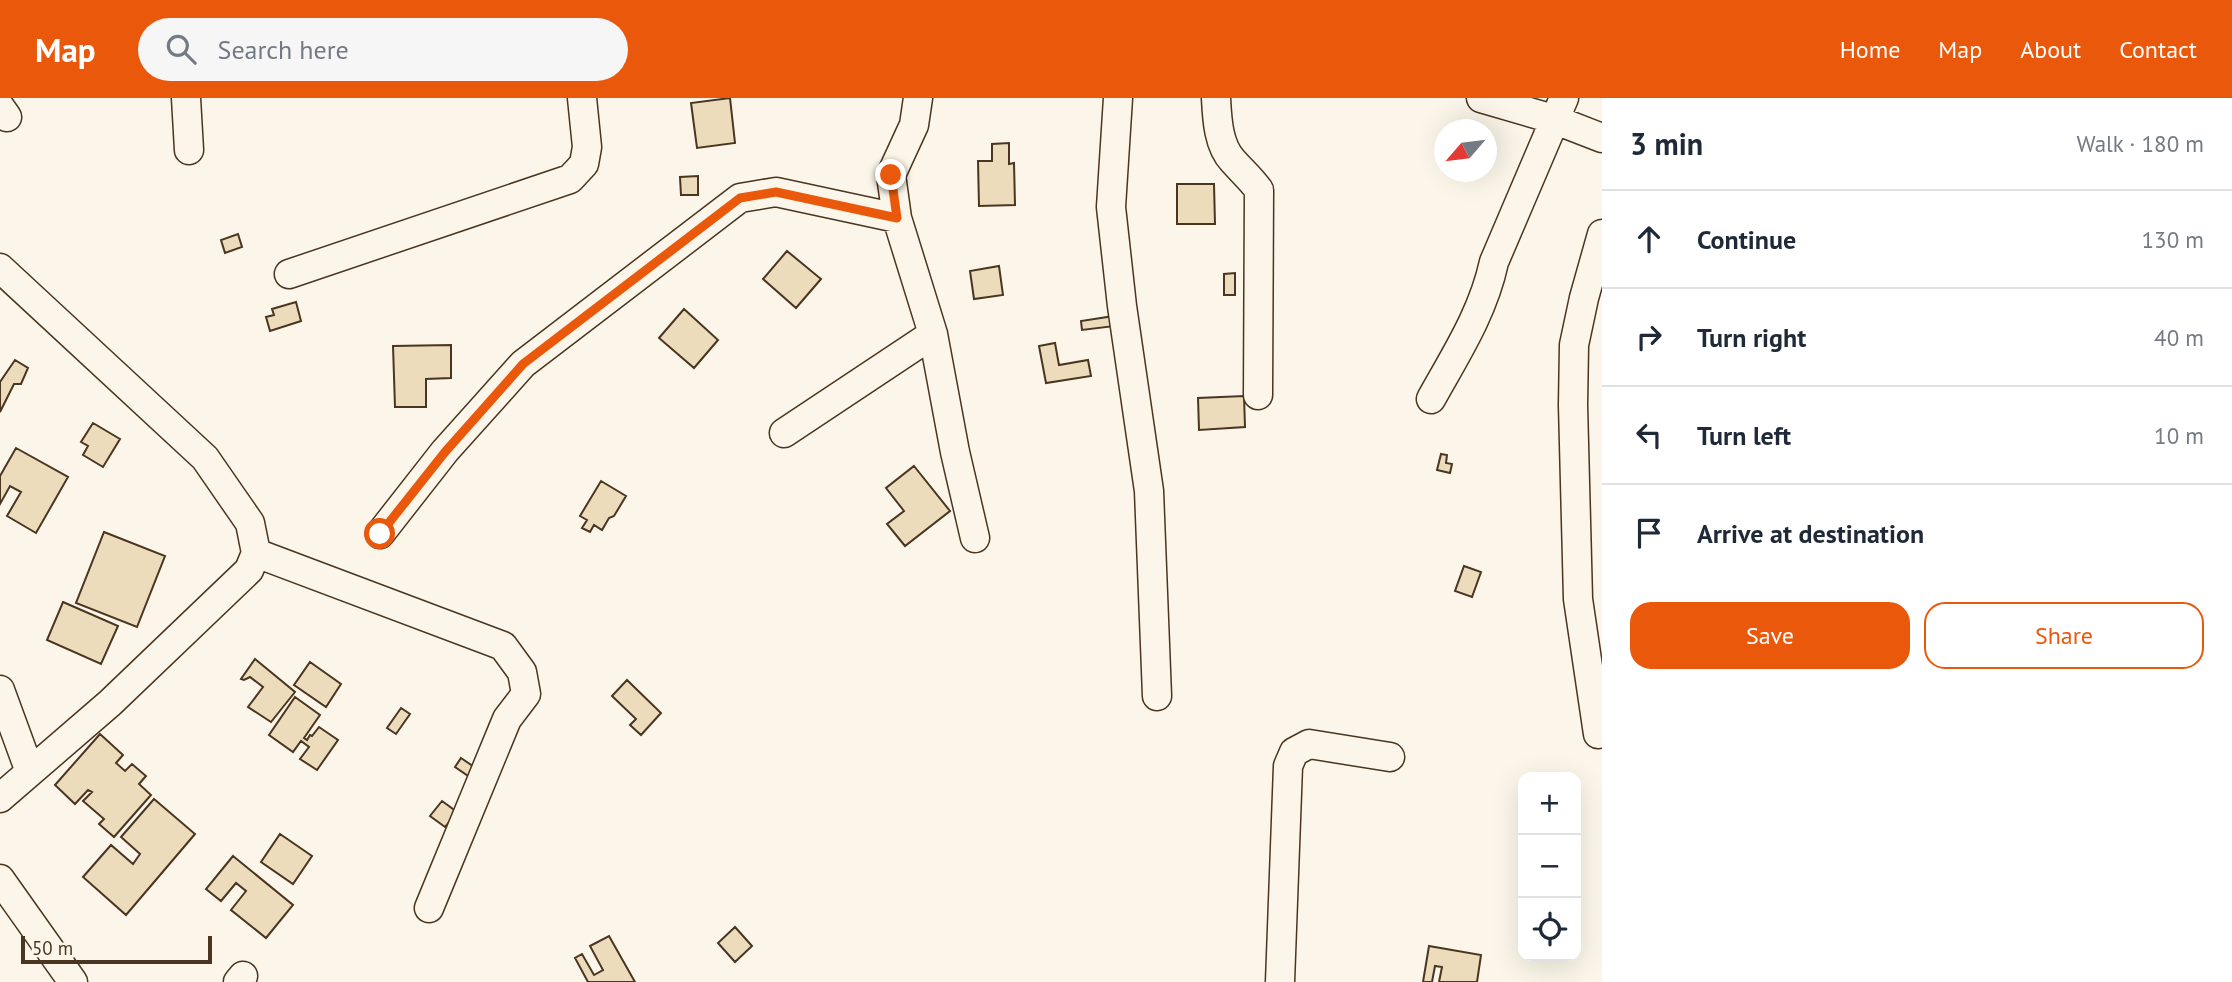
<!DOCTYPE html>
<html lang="en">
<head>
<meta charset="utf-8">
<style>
	:root { --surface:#fff; --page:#f6f6f7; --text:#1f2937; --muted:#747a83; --line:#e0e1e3; --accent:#ea580c }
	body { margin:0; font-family:"PT Sans",sans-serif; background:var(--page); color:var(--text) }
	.controls { position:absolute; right:21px; bottom:21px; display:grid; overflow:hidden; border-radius:14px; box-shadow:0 7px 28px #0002 }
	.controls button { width:63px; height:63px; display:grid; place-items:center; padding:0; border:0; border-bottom:2px solid var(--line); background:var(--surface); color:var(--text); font:35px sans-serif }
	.compass { position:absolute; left:1434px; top:21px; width:63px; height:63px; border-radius:50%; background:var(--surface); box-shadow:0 7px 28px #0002; rotate:242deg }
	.scale { position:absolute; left:21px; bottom:18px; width:191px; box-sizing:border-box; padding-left:7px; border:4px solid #4a3520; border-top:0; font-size:19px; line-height:24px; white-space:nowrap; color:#4a3520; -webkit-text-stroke:5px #fbf6e9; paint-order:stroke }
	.stop { position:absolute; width:21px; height:21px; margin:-16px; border:5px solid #ea580c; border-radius:50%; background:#fff }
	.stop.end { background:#ea580c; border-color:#fff; box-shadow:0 2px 7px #0008 }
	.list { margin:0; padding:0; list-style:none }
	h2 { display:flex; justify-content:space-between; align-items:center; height:91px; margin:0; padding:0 28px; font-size:30px }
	h2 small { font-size:23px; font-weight:400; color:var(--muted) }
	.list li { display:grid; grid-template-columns:46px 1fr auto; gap:21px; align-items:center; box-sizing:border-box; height:98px; padding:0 28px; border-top:2px solid var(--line) }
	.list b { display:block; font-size:26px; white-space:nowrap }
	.list em { font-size:23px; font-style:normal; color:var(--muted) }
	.actions { display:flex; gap:14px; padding:21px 28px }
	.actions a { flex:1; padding:16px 0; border:2px solid var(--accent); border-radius:21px; text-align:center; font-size:24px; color:var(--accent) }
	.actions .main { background:var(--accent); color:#fff }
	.icon { flex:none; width:38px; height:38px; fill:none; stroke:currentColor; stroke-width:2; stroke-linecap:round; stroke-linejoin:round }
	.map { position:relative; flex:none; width:1602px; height:884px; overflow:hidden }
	header { display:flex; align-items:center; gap:42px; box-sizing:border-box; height:98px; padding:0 35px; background:var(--accent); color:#fff }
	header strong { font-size:33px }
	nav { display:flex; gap:38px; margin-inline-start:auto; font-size:24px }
	.search { width:490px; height:63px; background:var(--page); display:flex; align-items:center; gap:18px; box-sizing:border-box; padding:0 24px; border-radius:38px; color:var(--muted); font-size:26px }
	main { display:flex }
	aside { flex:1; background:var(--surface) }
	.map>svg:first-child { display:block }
	.building { fill:#ecdcbc; stroke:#4a3520; stroke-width:2 }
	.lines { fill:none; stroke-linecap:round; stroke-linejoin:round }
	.minor-casing { stroke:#4a3520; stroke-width:31 }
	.minor { stroke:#fbf6e9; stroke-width:28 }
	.route { stroke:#ea580c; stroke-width:9 }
</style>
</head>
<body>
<header>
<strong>Map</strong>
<div class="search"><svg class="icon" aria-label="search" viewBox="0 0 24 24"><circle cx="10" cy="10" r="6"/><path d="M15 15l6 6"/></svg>Search here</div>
<nav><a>Home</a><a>Map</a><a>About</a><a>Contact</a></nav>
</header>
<main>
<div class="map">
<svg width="1602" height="884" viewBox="0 0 1602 884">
	<rect width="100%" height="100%" fill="#fbf6e9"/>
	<path class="building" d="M 730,0 L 735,45 L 697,50 L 691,5 Z
		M 1009,45 L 1009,66 L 1014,65 L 1015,107 L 979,108 L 978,63 L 992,63 L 992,46 Z
		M 698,78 L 698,97 L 681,97 L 680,79 Z
		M 1177,86 L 1214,86 L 1215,126 L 1177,126 Z
		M 238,136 L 242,149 L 225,155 L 221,142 Z
		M 787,153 L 821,181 L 796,210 L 763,181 Z
		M 999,168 L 1003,197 L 974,201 L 970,173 Z
		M 1235,175 L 1235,197 L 1224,197 L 1224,176 Z
		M 296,204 L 301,223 L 270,233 L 266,219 L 274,217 L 272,211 Z
		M 684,211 L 718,242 L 694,270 L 659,240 Z
		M 1114,218 L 1115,228 L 1082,232 L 1081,223 Z
		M 1055,245 L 1059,267 L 1088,262 L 1091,278 L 1046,285 L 1039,248 Z
		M 451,247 L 451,280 L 426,281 L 426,309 L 395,309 L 393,248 Z
		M 15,262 L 28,270 L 21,286 L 14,286 L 0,314 L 0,284 Z
		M 1244,298 L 1245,329 L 1199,332 L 1198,300 Z
		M 93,325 L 120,341 L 103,369 L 83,357 L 88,348 L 81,344 Z
		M 16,350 L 68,379 L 36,435 L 7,418 L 21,394 L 10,388 L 0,406 L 0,378 Z
		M 1441,356 L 1447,357 L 1446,365 L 1452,366 L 1450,375 L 1437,372 Z
		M 914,368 L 950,413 L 905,448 L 887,426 L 904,413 L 886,390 Z
		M 601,383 L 626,398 L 614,418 L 609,420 L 602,432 L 594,427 L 590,434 L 582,430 L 587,422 L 580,418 Z
		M 104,434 L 165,458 L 137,529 L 76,505 Z
		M 1464,468 L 1481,474 L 1472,499 L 1455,493 Z
		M 63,504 L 118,528 L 101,566 L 47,542 Z
		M 255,561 L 295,594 L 271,624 L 248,609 L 263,589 L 250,579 L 244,582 L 241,581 Z
		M 310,564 L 341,586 L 326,609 L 294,587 Z
		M 627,582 L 661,615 L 641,637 L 630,627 L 636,621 L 612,598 Z
		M 295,599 L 320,617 L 304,640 L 307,642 L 310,637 L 312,638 L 319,629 L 338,642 L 317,672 L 300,661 L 309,649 L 301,643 L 293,654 L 269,637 Z
		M 401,610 L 410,616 L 396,636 L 387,630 Z
		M 100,636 L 123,657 L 116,665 L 125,673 L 132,666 L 146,678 L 139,686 L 151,697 L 114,739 L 99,726 L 104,721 L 83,703 L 92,694 L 88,692 L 75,706 L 55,687 Z
		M 461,660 L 483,675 L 477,684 L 455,669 Z
		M 154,701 L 195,736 L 126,817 L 83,779 L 111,747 L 133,766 L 140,756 L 121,739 Z
		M 442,703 L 457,714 L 445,729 L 430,718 Z
		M 280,736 L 312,758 L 293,786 L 261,764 Z
		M 233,758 L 293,807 L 266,840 L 231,812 L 246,793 L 236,785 L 221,803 L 206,791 Z
		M 735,829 L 752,848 L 735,864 L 718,845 Z
		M 609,838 L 635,884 L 588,884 L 575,860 L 582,856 L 594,877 L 603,872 L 590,848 Z
		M 1429,848 L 1481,857 L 1477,884 L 1439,884 L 1442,869 L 1435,868 L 1432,884 L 1423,884 Z"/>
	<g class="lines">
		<defs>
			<path id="minor" d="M 186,0 L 189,52
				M 918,0 L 914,27 L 891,77 L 897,120 L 933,236 L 955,354 L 975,440
				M 1118,0 L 1111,109 L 1122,208 L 1149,393 L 1157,598
				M 1216,0 C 1217,20 1218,47 1233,63 C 1242,73 1251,81 1259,92 L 1258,297
				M 1481,0 L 1553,21 L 1602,40
				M 0,9 L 7,19
				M 0,170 L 205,360 L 250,425 L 256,455 L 249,472 L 110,605 L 0,700
				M 289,176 L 570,81 L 584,66 L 587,49 L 582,0
				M 1431,301 C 1456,256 1483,215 1494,164 L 1564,0
				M 784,335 L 933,236
				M 380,436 L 445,353 L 523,266 L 740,100 L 776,94 L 897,120
				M 256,455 L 503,548 L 522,574 L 526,596 L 507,621 L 429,810
				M 0,592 L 30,674
				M 1598,636 L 1578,501 L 1573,307 L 1574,247 L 1584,200 L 1602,136
				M 0,781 L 73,884
				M 238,884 L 243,878
				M 1280,884 L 1288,668 L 1294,654 L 1309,646 L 1390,659"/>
		</defs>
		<use href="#minor" class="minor-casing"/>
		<use href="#minor" class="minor"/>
	</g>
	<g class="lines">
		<path class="route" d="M 380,436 L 445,354 L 523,266 L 740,100 L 776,94 L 897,120 L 891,77"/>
	</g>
</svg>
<div class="controls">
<button>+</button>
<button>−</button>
<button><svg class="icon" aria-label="locate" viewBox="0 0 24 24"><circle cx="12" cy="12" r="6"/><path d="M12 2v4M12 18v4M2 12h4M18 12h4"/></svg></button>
</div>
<svg class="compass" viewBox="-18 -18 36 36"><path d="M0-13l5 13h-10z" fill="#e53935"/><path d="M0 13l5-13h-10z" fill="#747a83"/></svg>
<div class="scale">50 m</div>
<div class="stop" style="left:380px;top:436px"></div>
<div class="stop end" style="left:891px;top:77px"></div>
</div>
<aside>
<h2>3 min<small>Walk · 180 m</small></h2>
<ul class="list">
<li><svg class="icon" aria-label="ahead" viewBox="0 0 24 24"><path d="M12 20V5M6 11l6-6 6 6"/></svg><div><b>Continue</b></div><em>130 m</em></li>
<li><svg class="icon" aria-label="right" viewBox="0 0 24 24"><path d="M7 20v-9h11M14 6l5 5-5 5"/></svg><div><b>Turn right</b></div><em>40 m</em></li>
<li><svg class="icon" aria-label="left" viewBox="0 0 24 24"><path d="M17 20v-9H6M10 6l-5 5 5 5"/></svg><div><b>Turn left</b></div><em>10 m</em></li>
<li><svg class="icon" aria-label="arrive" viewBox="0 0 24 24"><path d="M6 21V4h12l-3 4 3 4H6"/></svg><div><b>Arrive at destination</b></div></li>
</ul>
<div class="actions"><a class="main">Save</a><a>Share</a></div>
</aside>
</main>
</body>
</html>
